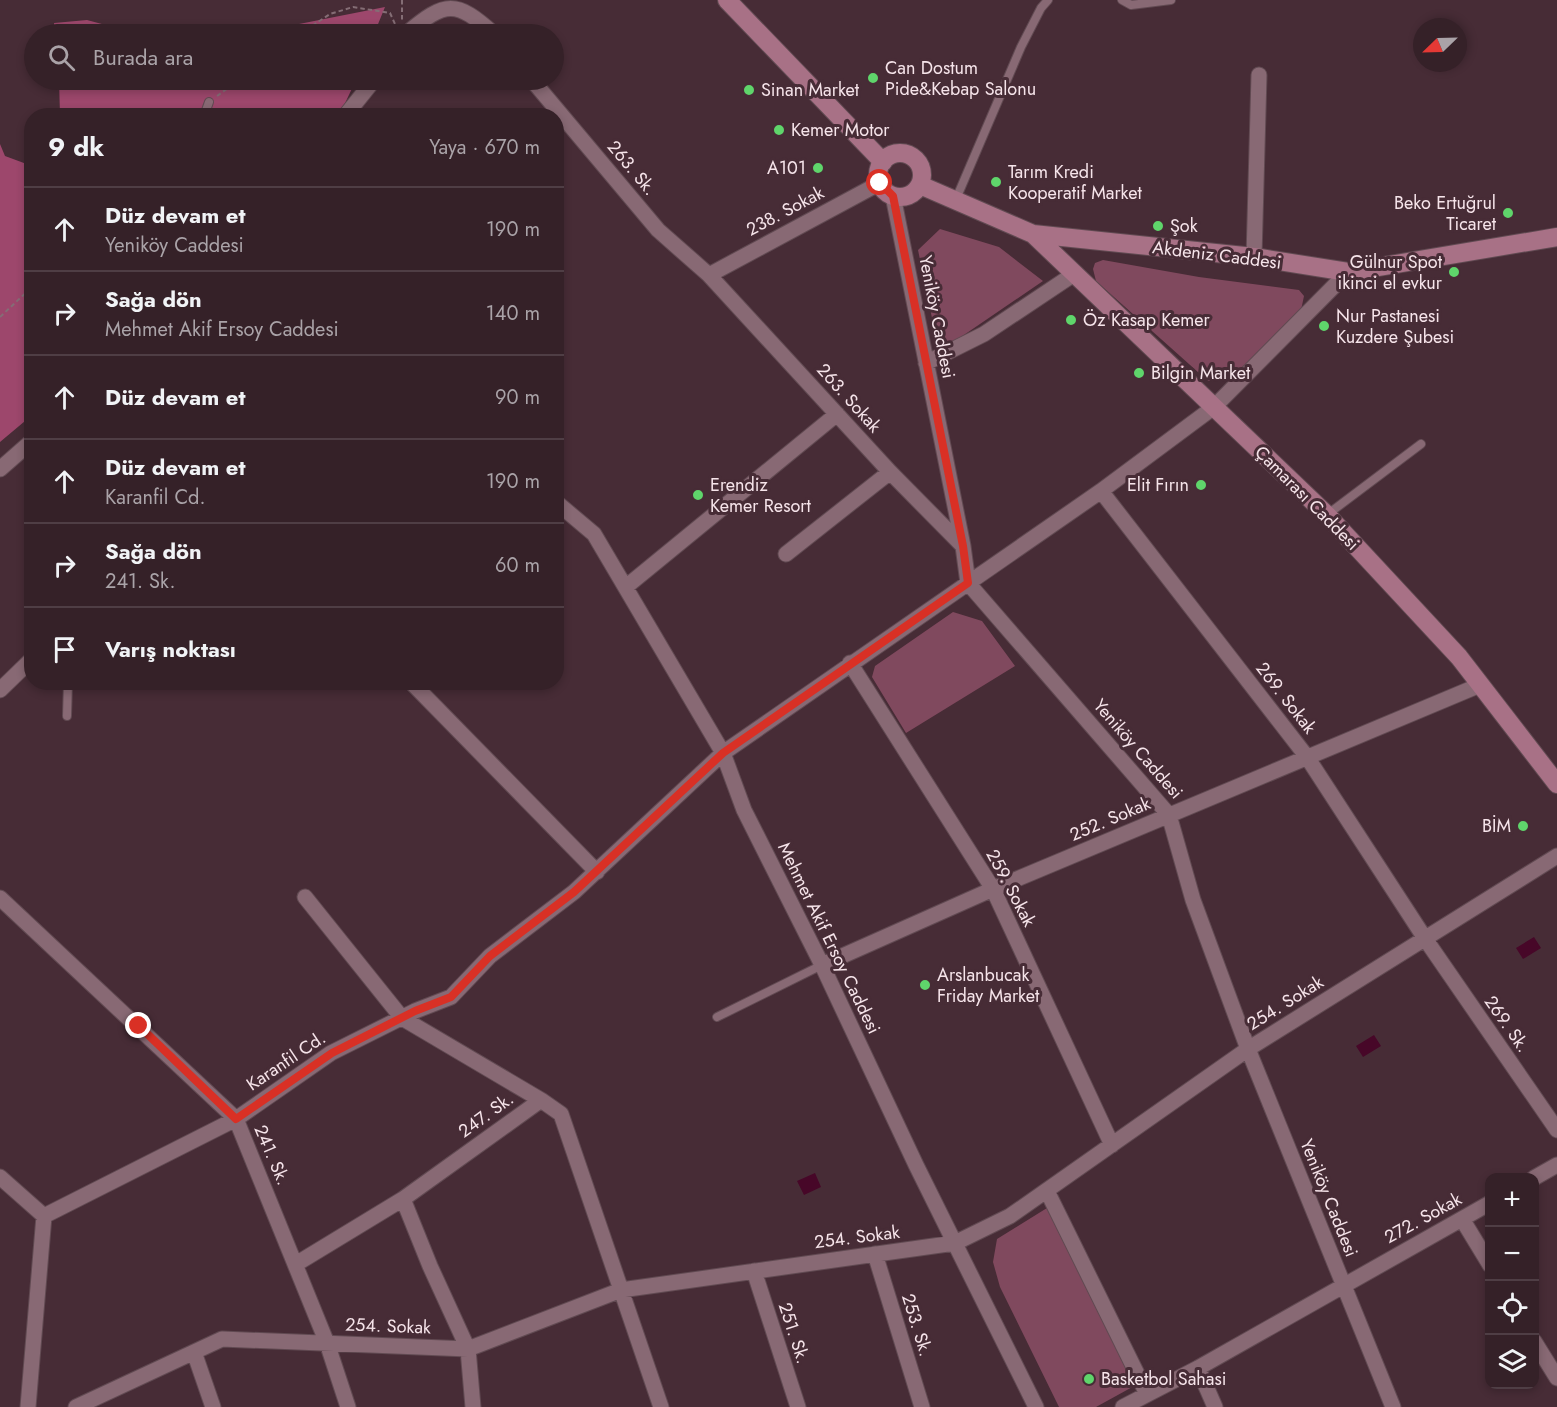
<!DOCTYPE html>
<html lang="tr">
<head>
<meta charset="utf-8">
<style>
	:root { --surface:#352128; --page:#402e34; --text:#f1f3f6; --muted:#aaa3a8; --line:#4f3e45 }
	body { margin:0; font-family:Jost,sans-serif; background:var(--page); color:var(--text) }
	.controls { position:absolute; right:18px; bottom:18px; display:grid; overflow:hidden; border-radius:12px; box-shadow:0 3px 9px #0003 }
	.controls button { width:54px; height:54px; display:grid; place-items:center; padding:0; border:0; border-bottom:2px solid var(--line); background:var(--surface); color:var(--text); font:30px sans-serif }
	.compass { position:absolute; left:1413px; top:18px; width:54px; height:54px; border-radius:50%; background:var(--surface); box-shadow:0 3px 9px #0003; rotate:247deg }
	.stop { position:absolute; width:18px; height:18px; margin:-14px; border:4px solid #d93025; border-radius:50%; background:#fff }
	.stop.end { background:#d93025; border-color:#fff; box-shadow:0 2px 6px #0008 }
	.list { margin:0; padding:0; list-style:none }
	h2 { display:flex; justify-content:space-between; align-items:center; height:78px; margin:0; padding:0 24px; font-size:26px }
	h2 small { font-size:20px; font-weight:400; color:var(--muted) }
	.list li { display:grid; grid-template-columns:39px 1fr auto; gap:18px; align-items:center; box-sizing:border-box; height:84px; padding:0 24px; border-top:2px solid var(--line) }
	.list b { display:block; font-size:22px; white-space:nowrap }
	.list p { margin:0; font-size:20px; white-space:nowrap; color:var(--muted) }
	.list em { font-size:20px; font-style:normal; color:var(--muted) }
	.icon { flex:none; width:33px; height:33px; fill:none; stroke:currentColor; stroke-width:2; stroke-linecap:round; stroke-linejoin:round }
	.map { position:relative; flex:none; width:1557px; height:1407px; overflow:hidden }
	.search { position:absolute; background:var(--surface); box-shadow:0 3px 9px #0003; left:24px; top:24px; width:540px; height:66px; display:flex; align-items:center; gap:15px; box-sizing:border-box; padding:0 21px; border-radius:33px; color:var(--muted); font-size:22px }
	.panel { position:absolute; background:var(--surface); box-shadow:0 3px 9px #0003; left:24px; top:108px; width:540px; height:582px; border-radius:24px }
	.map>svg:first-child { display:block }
	.green { fill:#80495e }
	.forest { fill:#9d476c }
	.water { fill:#470728 }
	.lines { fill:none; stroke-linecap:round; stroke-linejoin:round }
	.lane-casing { stroke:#614a52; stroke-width:10 }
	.street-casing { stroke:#614a52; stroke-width:17 }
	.secondary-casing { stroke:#614a52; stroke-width:20 }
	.path { stroke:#846d75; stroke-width:2; stroke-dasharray:4.5 3; stroke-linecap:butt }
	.lane { stroke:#886974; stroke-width:8 }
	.street { stroke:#886974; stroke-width:15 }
	.secondary { stroke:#a87186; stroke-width:18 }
	.route { stroke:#d93025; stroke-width:8 }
	.poi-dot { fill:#5fd56b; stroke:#472c36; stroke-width:2 }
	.labels { text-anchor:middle; stroke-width:6; stroke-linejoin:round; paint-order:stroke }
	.poi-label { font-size:18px; fill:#f6e4ea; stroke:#472c36; text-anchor:start }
	.street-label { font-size:18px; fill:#f6e4ea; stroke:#472c36 }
</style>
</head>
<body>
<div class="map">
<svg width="1557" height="1407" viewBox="0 0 1557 1407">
	<rect width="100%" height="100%" fill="#472c36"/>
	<path class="green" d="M 940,229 L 999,247 L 1043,281 L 939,352 L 918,250 Z
		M 1103,260 L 1199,277 L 1299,290 L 1304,296 L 1300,315 L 1234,381 L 1208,381 L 1096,281 L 1093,269 L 1095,263 Z
		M 953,612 L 982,621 L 1015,666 L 906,733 L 872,677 L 875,666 Z
		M 1047,1208 L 1136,1385 L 1096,1407 L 1059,1407 L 1000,1287 L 993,1262 L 997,1239 Z"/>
	<path class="forest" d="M 385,7 L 374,34 L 264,34 L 294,25 Z
		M 87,20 L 139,34 L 55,34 L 54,23 Z
		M 59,80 L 356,80 L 339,116 L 60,115 Z
		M 0,144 L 5,156 L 32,166 L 31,416 L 0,442 Z"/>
	<path class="water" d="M 1534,937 L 1541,948 L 1523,959 L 1516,948 Z
		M 1374,1035 L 1381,1046 L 1363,1057 L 1356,1046 Z
		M 815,1173 L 821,1187 L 804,1195 L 797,1181 Z"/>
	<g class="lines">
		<defs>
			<path id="lane" d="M 1122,0 L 1131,5 L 1171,0
				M 204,116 L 209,102
				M 956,199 L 1021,47 L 1041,8 L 1048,0
				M 1328,514 L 1421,444
				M 67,716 L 68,682
				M 717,1017 L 822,965"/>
			<path id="street" d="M 406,34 C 446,0 456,0 494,34
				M 532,80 L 658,230 L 709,275 L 890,472 L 963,546
				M 345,116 L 374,80
				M 893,196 L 963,546 L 968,583 L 1169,815 L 1193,900 L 1248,1049 L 1393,1407
				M 1254,257 L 1259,75
				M 709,275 L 880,183
				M 926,363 L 984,334 L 1074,274
				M 0,469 L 32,441
				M 1101,491 L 1307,757 L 1426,940 L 1557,1130
				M 786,554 L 890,472
				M 627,586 L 837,414
				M 850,663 L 993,889 L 1112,1145
				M 411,682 L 597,872
				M 0,690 L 32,659
				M 305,897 L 402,1018 L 541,1100
				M 0,898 L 236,1119 L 327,1343 L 348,1407
				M 822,965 L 993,889 L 1480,685
				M 0,1177 L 44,1216
				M 1534,1178 L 1557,1165
				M 1047,1191 L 1147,1394
				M 1462,1219 L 1490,1265
				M 875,1254 L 922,1407
				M 296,1264 L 403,1199
				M 754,1271 L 798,1407
				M 1534,1341 L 1557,1378
				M 194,1352 L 213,1407
				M 1198,1368 L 1215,1407
				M 28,1407 L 44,1216 L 236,1119 L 331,1053 L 415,1011 L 451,997 L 490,956 L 574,892 L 723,753 L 594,534 L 556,502
				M 76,1407 L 222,1339 L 468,1349 L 621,1290 L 955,1243 L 1010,1216 L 1248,1049 L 1557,856
				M 473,1407 L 468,1349 L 430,1266 L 403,1199 L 541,1100 L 561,1114 L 661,1407
				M 1036,1407 L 916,1165 L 822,965 L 744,810 L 723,753 L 1101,491 L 1214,407 L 1348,272
				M 1123,1407 L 1198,1368 L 1490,1203"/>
			<path id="secondary" d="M 727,0 L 883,162
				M878 175a22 22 0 1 1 44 0a22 22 0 1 1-44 0Z
				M 920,185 L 1033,234 L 1254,257 L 1348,272 L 1557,237
				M 1033,234 L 1327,515 L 1459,657 L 1557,784"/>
		</defs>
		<use href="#lane" class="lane-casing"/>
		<use href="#street" class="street-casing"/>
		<use href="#secondary" class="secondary-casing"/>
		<path class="path" d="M 402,0 L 402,20
			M 300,34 L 330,14 L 353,7 L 390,13 L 395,24
			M 217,96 L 239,80
			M 0,317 L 32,287"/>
		<use href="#lane" class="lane"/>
		<use href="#street" class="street"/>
		<use href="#secondary" class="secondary"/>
	</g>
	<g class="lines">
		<path class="route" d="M 139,1026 L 236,1119 L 332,1053 L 415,1011 L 451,997 L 490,956 L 574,892 L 723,753 L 968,583 L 963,546 L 893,196 L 880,183"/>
	</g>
	<g class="poi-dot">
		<circle cx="873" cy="78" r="6"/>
		<circle cx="749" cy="90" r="6"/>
		<circle cx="779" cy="130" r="6"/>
		<circle cx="818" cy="168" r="6"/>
		<circle cx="996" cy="182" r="6"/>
		<circle cx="1508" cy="213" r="6"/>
		<circle cx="1158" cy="226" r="6"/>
		<circle cx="1454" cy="272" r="6"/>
		<circle cx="1071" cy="320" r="6"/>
		<circle cx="1324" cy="326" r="6"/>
		<circle cx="1139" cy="373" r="6"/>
		<circle cx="1201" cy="485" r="6"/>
		<circle cx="698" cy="495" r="6"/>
		<circle cx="1523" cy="826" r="6"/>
		<circle cx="925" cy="985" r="6"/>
		<circle cx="1089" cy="1379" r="6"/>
	</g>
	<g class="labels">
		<g class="poi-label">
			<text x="885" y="74">Can Dostum<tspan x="885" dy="21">Pide&amp;Kebap Salonu</tspan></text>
			<text x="761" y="96">Sinan Market</text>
			<text x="791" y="136">Kemer Motor</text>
			<text x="806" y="174" text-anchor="end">A101</text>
			<text x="1008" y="178">Tarım Kredi<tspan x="1008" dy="21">Kooperatif Market</tspan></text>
			<text x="1496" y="209" text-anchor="end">Beko Ertuğrul<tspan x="1496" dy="21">Ticaret</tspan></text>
			<text x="1170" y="232">Şok</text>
			<text x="1442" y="268" text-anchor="end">Gülnur Spot<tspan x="1442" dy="21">ikinci el evkur</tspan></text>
			<text x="1336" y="322">Nur Pastanesi<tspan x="1336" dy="21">Kuzdere Şubesi</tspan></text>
			<text x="1083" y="326">Öz Kasap Kemer</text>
			<text x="1151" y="379">Bilgin Market</text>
			<text x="710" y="491">Erendiz<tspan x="710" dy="21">Kemer Resort</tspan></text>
			<text x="1189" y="491" text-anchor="end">Elit Fırın</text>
			<text x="1511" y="832" text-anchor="end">BİM</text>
			<text x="937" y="981">Arslanbucak<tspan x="937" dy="21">Friday Market</tspan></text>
			<text x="1101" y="1385">Basketbol Sahasi</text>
		</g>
		<g class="street-label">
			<text transform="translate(632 168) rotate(50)" y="6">263. Sk.</text>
			<text transform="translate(785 211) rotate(-28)" y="6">238. Sokak</text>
			<text transform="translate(1217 255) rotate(7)" y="6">Akdeniz Caddesi</text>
			<text transform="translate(937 317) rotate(79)" y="6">Yeniköy Caddesi</text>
			<text transform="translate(849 398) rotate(48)" y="6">263. Sokak</text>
			<text transform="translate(1307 498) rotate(45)" y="6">Çamarası Caddesi</text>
			<text transform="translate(1286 698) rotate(52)" y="6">269. Sokak</text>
			<text transform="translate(1138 749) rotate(49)" y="6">Yeniköy Caddesi</text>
			<text transform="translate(1110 819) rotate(-23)" y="6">252. Sokak</text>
			<text transform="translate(1011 888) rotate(62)" y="6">259. Sokak</text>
			<text transform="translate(829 938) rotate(64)" y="6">Mehmet Akif Ersoy Caddesi</text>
			<text transform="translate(1285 1003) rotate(-32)" y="6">254. Sokak</text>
			<text transform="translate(1507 1024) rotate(55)" y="6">269. Sk.</text>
			<text transform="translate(286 1061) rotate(-34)" y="6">Karanfil Cd.</text>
			<text transform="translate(486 1115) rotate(-36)" y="6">247. Sk.</text>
			<text transform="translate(272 1155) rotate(67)" y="6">241. Sk.</text>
			<text transform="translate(1329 1198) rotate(68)" y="6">Yeniköy Caddesi</text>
			<text transform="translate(1423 1218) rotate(-29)" y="6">272. Sokak</text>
			<text transform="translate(857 1237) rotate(-7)" y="6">254. Sokak</text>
			<text transform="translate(917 1325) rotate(73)" y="6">253. Sk.</text>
			<text transform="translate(388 1326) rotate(2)" y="6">254. Sokak</text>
			<text transform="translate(794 1333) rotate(72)" y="6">251. Sk.</text>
		</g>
	</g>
</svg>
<div class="controls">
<button>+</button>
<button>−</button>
<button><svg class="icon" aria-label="locate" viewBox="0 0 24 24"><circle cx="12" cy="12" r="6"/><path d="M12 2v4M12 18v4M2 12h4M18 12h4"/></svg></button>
<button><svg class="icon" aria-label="layers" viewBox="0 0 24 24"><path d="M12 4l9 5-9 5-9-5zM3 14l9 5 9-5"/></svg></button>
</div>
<svg class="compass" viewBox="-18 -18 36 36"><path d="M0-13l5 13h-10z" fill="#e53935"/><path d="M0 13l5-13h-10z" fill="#aaa3a8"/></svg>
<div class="stop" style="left:880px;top:183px"></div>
<div class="stop end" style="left:139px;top:1026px"></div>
<div class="search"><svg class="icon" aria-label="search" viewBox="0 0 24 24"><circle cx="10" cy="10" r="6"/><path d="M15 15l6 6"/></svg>Burada ara</div>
<section class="panel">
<h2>9 dk<small>Yaya · 670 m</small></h2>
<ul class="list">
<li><svg class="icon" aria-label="ahead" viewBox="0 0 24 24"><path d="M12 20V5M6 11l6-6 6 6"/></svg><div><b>Düz devam et</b><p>Yeniköy Caddesi</p></div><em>190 m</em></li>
<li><svg class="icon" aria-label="right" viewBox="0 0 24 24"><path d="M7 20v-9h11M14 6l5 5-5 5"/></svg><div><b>Sağa dön</b><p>Mehmet Akif Ersoy Caddesi</p></div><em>140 m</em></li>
<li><svg class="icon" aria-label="ahead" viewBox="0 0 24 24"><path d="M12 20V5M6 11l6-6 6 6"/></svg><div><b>Düz devam et</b></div><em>90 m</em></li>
<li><svg class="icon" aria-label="ahead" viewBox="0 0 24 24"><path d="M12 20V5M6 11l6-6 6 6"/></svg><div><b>Düz devam et</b><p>Karanfil Cd.</p></div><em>190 m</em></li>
<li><svg class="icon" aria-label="right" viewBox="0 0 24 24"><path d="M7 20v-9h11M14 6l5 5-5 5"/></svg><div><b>Sağa dön</b><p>241. Sk.</p></div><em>60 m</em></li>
<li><svg class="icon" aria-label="arrive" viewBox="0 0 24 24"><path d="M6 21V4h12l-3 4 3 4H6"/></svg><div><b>Varış noktası</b></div></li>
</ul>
</section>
</div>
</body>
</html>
